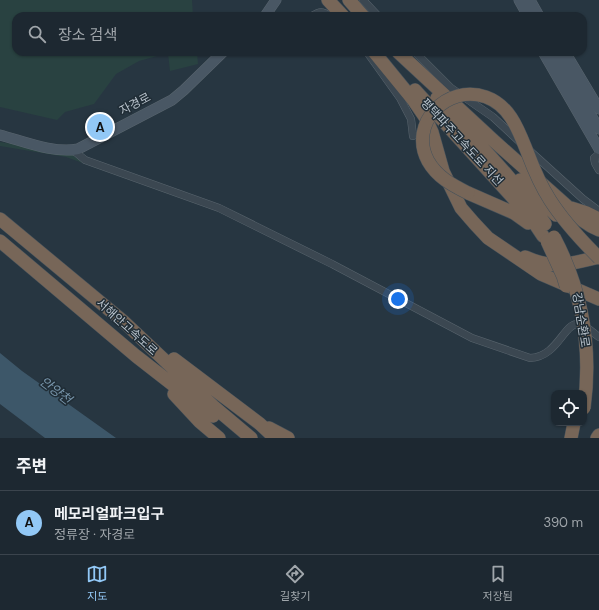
<!DOCTYPE html>
<html lang="ko">
<head>
<meta charset="utf-8">
<style>
	:root { --surface:#1d2831; --page:#253039; --text:#f1f3f6; --muted:#a0a6ab; --line:#3b444d; --accent:#92c8f6 }
	body { margin:0; font-family:"DM Sans","Noto Sans KR",sans-serif; background:var(--page); color:var(--text) }
	.controls { position:absolute; right:12px; bottom:12px; display:grid; overflow:hidden; border-radius:8px; box-shadow:0 1px 3px #0004 }
	.controls button { width:36px; height:36px; display:grid; place-items:center; padding:0; border:0; border-bottom:1px solid var(--line); background:var(--surface); color:var(--text); font:20px sans-serif }
	.you { position:absolute; left:398px; top:299px; width:14px; height:14px; margin:-10px; border:3px solid #fff; border-radius:50%; background:#1a73e8; box-shadow:0 0 0 6px #1a73e833 }
	.badge { display:grid; place-items:center; width:26px; height:26px; border-radius:50%; background:var(--accent); color:#111; font-size:13px; font-weight:700 }
	.pin { position:absolute; translate:-50% -50%; border:2px solid #fff; box-shadow:0 1px 4px #0006 }
	.list { margin:0; padding:0; list-style:none }
	h2 { display:flex; justify-content:space-between; align-items:center; height:52px; margin:0; padding:0 16px; font-size:17px }
	h2 small { font-size:13px; font-weight:400; color:var(--muted) }
	.list li { display:grid; grid-template-columns:26px 1fr auto; gap:12px; align-items:center; box-sizing:border-box; height:64px; padding:0 16px; border-top:1px solid var(--line) }
	.list b { display:block; font-size:15px; white-space:nowrap }
	.list p { margin:0; font-size:13px; white-space:nowrap; color:var(--muted) }
	.list em { font-size:13px; font-style:normal; color:var(--muted) }
	.icon { flex:none; width:22px; height:22px; fill:none; stroke:currentColor; stroke-width:2; stroke-linecap:round; stroke-linejoin:round }
	.map { position:relative; flex:none; width:599px; height:438px; overflow:hidden }
	.search { position:absolute; background:var(--surface); box-shadow:0 1px 3px #0004; left:12px; right:12px; top:12px; height:44px; display:flex; align-items:center; gap:10px; box-sizing:border-box; padding:0 14px; border-radius:12px; color:var(--muted); font-size:15px }
	.sheet { height:116px; background:var(--surface) }
	nav { display:flex; justify-content:space-around; align-items:center; box-sizing:border-box; height:56px; border-top:1px solid var(--line); background:var(--surface); font-size:11px; color:var(--muted) }
	nav a { display:grid; justify-items:center; gap:2px }
	nav .on { color:var(--accent) }
	.map>svg:first-child { display:block }
	.green { fill:#294241 }
	.water { fill:#3d5769 }
	.lines { fill:none; stroke-linecap:round; stroke-linejoin:round }
	.street-casing { stroke:#59656e; stroke-width:8 }
	.secondary-casing { stroke:#59656e; stroke-width:11 }
	.highway-casing { stroke:#46525b; stroke-width:14 }
	.street { stroke:#3b4751; stroke-width:7 }
	.secondary { stroke:#495764; stroke-width:10 }
	.highway { stroke:#776658; stroke-width:13 }
	.highway-bridge-casing { stroke:#46525b; stroke-width:14; stroke-linecap:butt }
	.highway-bridge { stroke:#776658; stroke-width:13 }
	.labels { text-anchor:middle; stroke-width:3; stroke-linejoin:round; paint-order:stroke }
	.street-label { font-size:12px; fill:#b8c2cb; stroke:#202d36 }
	.water-label { font-size:13px; font-style:italic; fill:#7997ad; stroke:#202d36 }
</style>
</head>
<body>
<div class="map">
<svg width="599" height="438" viewBox="0 0 599 438">
	<rect width="100%" height="100%" fill="#273641"/>
	<path class="green" d="M 0,0 L 192,0 L 193,16 L 16,16 L 16,52 L 197,52 L 198,64 L 170,71 L 168,53 L 139,61 L 116,74 L 94,104 L 65,112 L 57,120 L 0,107 Z
		M 0,142 L 63,152 L 76,155 L 215,206 L 214,210 L 66,157 L 0,146 Z"/>
	<path class="water" d="M 0,353 L 22,371 L 116,438 L 45,438 L 0,404 Z"/>
	<g class="lines">
		<defs>
			<path id="street" d="M 363,0 L 378,16
				M 312,16 C 320,11 322,11 330,16
				M 367,52 L 400,98 L 411,119 L 413,136
				M 415,52 L 451,88 L 493,117 L 521,143
				M 73,150 L 85,160 L 219,208 L 332,264 L 472,338 L 530,358 C 557,357 564,324 577,324 C 585,324 593,333 599,337
				M 530,151 L 583,199 L 599,211
				M 599,154 L 594,158 L 595,163 L 599,170"/>
			<path id="secondary" d="M 519,0 L 528,16
				M 530,0 L 539,16
				M 265,16 L 276,0
				M 543,52 L 599,149
				M 554,52 L 599,129
				M 565,52 L 599,109
				M 0,135 C 23,141 54,154 78,149 L 172,100 L 184,90 L 223,52"/>
			<path id="highway" d="M 328,0 L 343,16
				M 349,0 L 363,16
				M 374,52 L 414,101 L 425,117 L 432,132 L 443,171 L 461,208 L 474,223 L 488,238 L 541,274 L 599,299
				M 398,52 L 494,141 L 567,206 C 577,217 586,225 599,230
				M 415,90 L 514,199 L 535,224 L 543,236
				M 437,98 C 473,139 514,178 545,224
				M 520,180 L 556,215
				M 468,193 L 514,213 L 528,223
				M 571,208 L 587,213 L 599,219
				M 0,219 L 124,322 L 213,406 L 251,438
				M 0,241 L 136,356 L 213,416
				M 525,257 C 554,270 569,264 599,257
				M 174,359 L 260,424 L 275,438
				M 174,394 L 200,422 L 219,438
				M 269,428 L 288,438
				M 571,438 L 574,423
				M 597,438 L 599,435"/>
		</defs>
		<use href="#street" class="street-casing"/>
		<use href="#secondary" class="secondary-casing"/>
		<use href="#highway" class="highway-casing"/>
		<use href="#street" class="street"/>
		<use href="#secondary" class="secondary"/>
		<use href="#highway" class="highway"/>
		<defs>
			<path id="highway-bridge" d="M 468,193 C 452,185 437,177 428,161 C 408,124 447,83 486,97 C 511,106 519,132 528,154 C 534,170 541,186 550,200 C 564,222 581,240 599,258
				M 554,237 C 582,290 592,349 584,408
				M 547,241 L 563,276 L 566,286"/>
		</defs>
		<use href="#highway-bridge" class="highway-bridge-casing"/>
		<use href="#highway-bridge" class="highway-bridge"/>
	</g>
	<g class="labels">
		<g class="street-label">
			<text transform="translate(135 104) rotate(-28)" y="4">자경로</text>
			<text transform="translate(462 142) rotate(47)" y="4">평택파주고속도로 지선</text>
			<text transform="translate(581 320) rotate(81)" y="4">강남순환로</text>
			<text transform="translate(127 327) rotate(42)" y="4">서해안고속도로</text>
		</g>
		<g class="water-label">
			<text transform="translate(56 390) rotate(38)" y="5">안양천</text>
		</g>
	</g>
</svg>
<div class="controls">
<button><svg class="icon" aria-label="locate" viewBox="0 0 24 24"><circle cx="12" cy="12" r="6"/><path d="M12 2v4M12 18v4M2 12h4M18 12h4"/></svg></button>
</div>
<div class="you"></div>
<div class="pin badge" style="left:100px;top:127px">A</div>
<div class="search"><svg class="icon" aria-label="search" viewBox="0 0 24 24"><circle cx="10" cy="10" r="6"/><path d="M15 15l6 6"/></svg>장소 검색</div>
</div>
<section class="sheet">
<h2>주변<small></small></h2>
<ul class="list">
<li><span class="badge">A</span><div><b>메모리얼파크입구</b><p>정류장 · 자경로</p></div><em>390 m</em></li>
</ul>
</section>
<nav>
<a class="on"><svg class="icon" aria-label="map" viewBox="0 0 24 24"><path d="M3 6l6-2 6 2 6-2v14l-6 2-6-2-6 2zM9 4v14M15 6v14"/></svg>지도</a>
<a><svg class="icon" aria-label="directions" viewBox="0 0 24 24"><path d="M12 3l9 9-9 9-9-9zM9 14v-3h6M13 9l2 2-2 2"/></svg>길찾기</a>
<a><svg class="icon" aria-label="saved" viewBox="0 0 24 24"><path d="M7 4h10v16l-5-4-5 4z"/></svg>저장됨</a>
</nav>
</body>
</html>
